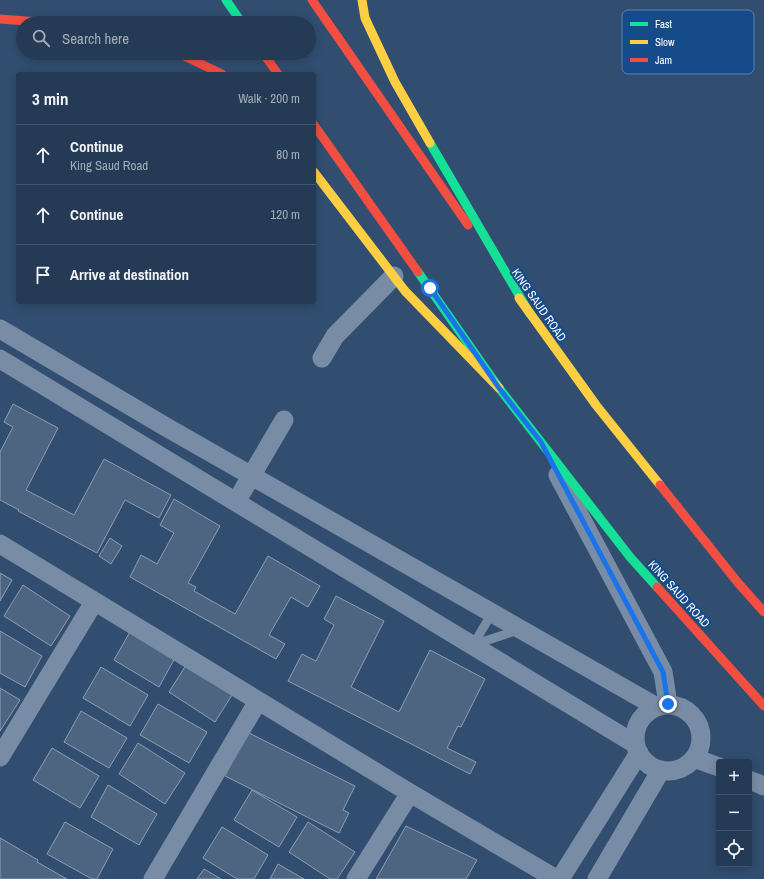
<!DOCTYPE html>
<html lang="en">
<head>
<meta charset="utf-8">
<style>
	:root { --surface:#253a54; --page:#2d415a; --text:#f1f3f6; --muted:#a3adb8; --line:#42546b }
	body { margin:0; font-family:"Archivo Narrow",sans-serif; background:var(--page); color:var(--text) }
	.controls { position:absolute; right:12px; bottom:12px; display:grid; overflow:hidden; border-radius:4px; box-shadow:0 2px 10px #0003 }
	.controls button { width:36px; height:36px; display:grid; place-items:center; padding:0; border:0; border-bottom:1px solid var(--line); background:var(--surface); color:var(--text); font:20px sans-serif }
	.stop { position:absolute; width:12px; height:12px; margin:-9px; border:3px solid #1a73e8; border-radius:50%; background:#fff }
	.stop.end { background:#1a73e8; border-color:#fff; box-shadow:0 1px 4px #0008 }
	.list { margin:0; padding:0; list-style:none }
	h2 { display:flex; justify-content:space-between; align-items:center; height:52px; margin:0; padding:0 16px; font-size:17px }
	h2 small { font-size:13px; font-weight:400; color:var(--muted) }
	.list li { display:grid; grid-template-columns:26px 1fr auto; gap:12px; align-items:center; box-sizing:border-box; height:60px; padding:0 16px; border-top:1px solid var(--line) }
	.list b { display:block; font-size:15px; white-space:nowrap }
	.list p { margin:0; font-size:13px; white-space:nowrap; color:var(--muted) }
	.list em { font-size:13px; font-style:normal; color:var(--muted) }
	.icon { flex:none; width:22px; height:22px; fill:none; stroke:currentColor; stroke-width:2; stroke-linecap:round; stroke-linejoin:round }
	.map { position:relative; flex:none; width:764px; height:879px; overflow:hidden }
	.search { position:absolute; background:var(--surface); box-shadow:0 2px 10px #0003; left:16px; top:16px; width:300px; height:44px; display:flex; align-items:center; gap:10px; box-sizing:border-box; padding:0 14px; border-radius:22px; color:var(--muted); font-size:15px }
	.panel { position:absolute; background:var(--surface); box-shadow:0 2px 10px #0003; left:16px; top:72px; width:300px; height:232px; border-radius:4px }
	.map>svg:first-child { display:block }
	.building { fill:#4d6580; stroke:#8c9eb3 }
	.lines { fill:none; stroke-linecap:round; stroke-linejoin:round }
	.lane { stroke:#788da5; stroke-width:9 }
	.street { stroke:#788da5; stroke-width:19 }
	.fast { stroke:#16e098; stroke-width:9 }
	.slow { stroke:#ffcf43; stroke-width:9 }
	.jam { stroke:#f24e42; stroke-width:9 }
	.route { stroke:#1a73e8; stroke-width:5 }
	.labels { text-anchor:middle; stroke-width:4; stroke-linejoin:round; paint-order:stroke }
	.street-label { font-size:12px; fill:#fff; stroke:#164b8b }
	.key { fill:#164b8b; stroke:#5c81ae; stroke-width:1 }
	.key-label { font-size:11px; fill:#fff }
</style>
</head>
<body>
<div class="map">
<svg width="764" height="879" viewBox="0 0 764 879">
	<rect width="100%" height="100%" fill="#314e70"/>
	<path class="building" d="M 13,404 L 58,428 L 26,490 L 74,515 L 104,459 L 171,495 L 159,518 L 125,500 L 97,553 L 18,511 L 19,510 L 0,500 L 0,452 L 13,427 L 4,422 Z
		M 174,499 L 220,526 L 188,583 L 196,587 L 194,591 L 235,614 L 268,556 L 320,586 L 308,607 L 291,597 L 269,635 L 285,644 L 276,659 L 130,577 L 141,555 L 157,564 L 174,533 L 160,525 Z
		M 110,538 L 122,546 L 111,564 L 99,556 Z
		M 0,573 L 12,580 L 0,601 Z
		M 23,585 L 70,616 L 51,646 L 4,616 Z
		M 336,596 L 384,621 L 351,687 L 399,712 L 430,650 L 485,679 L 461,727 L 458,726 L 447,748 L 476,762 L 470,774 L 288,681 L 302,654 L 316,661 L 334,625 L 324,619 Z
		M 131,630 L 176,656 L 159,687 L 114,660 Z
		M 0,631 L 42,656 L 25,687 L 0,673 Z
		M 188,662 L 234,692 L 215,722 L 169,692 Z
		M 101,667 L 148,695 L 130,726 L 83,698 Z
		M 0,688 L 20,700 L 0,731 Z
		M 158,704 L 207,732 L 189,763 L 140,735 Z
		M 81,711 L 127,738 L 109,768 L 64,742 Z
		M 247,732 L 355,786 L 343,810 L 349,813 L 339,833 L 225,776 Z
		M 138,743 L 185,773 L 165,804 L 119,774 Z
		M 52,748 L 99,776 L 80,808 L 33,780 Z
		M 108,785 L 157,814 L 139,845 L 91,817 Z
		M 252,790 L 297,817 L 279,847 L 234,820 Z
		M 65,822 L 113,849 L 97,879 L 92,879 L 47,854 Z
		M 308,822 L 355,852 L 337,879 L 330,879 L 289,852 Z
		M 406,826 L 477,860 L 466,879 L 376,879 Z
		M 222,827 L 268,855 L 254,879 L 237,879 L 203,858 Z
		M 0,838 L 38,860 L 37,862 L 67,879 L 0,879 Z
		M 278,864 L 304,879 L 270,879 Z
		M 204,869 L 221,879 L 197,879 Z"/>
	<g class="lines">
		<path class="lane" d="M 492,613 L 473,645 L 518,630"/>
		<path class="street" d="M 0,329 L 166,427 L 655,706
			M 322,358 L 335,336 L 394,276
			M 0,359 L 635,744
			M 558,475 L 663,672 L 668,704
			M 236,502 L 284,420
			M 0,544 L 410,793 L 556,879
			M635 738a33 33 0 1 1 66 0a33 33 0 1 1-66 0Z
			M 0,757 L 94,602
			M 694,758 L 719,767
			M 749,780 L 764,786
			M 153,879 L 258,701
			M 356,879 L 410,793
			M 560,879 L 639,753
			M 597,879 L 661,770"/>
		<path class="fast" d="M 226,0 L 242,23
			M 430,143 L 530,314
			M 418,272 L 499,388 L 630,557 L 657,587"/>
		<path class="slow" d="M 362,0 L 365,18 L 395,82 L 430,143
			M 314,172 L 405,291 L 499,388
			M 519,298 L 596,405 L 660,485"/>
		<path class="jam" d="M 312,0 L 468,225
			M 0,19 L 52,23
			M 178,53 L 222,74
			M 263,53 L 278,74
			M 314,125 L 418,272
			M 660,485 L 739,584 L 764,612
			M 657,587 L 764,706"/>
	</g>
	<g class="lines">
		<path class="route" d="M 430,288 L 499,388 L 541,442 L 663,672 L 668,704"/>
	</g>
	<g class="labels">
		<g class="street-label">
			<text transform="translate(539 305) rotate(55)" y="4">KING SAUD ROAD</text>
			<text transform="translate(679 594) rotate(48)" y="4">KING SAUD ROAD</text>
		</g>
	</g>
	<rect x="622" y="10" width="132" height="64" rx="6" class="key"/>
	<rect x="630" y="22" width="18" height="4" fill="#16e098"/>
	<rect x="630" y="40" width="18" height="4" fill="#ffcf43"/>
	<rect x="630" y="58" width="18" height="4" fill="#f24e42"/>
	<g class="key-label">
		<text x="655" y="28">Fast</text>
		<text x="655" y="46">Slow</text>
		<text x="655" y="64">Jam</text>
	</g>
</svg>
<div class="controls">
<button>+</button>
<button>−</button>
<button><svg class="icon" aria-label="locate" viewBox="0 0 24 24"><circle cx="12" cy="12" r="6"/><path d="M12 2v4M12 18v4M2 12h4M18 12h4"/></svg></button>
</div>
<div class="stop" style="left:430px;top:288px"></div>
<div class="stop end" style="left:668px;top:704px"></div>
<div class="search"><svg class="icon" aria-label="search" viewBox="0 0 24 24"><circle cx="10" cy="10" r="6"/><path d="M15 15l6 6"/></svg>Search here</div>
<section class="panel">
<h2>3 min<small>Walk · 200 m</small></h2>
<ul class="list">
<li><svg class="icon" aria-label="ahead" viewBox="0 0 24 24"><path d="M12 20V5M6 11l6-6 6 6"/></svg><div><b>Continue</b><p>King Saud Road</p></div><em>80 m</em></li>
<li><svg class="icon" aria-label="ahead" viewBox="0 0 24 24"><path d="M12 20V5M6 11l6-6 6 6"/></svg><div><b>Continue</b></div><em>120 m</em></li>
<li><svg class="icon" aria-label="arrive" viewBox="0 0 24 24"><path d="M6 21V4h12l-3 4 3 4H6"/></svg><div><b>Arrive at destination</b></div></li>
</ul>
</section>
</div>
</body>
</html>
